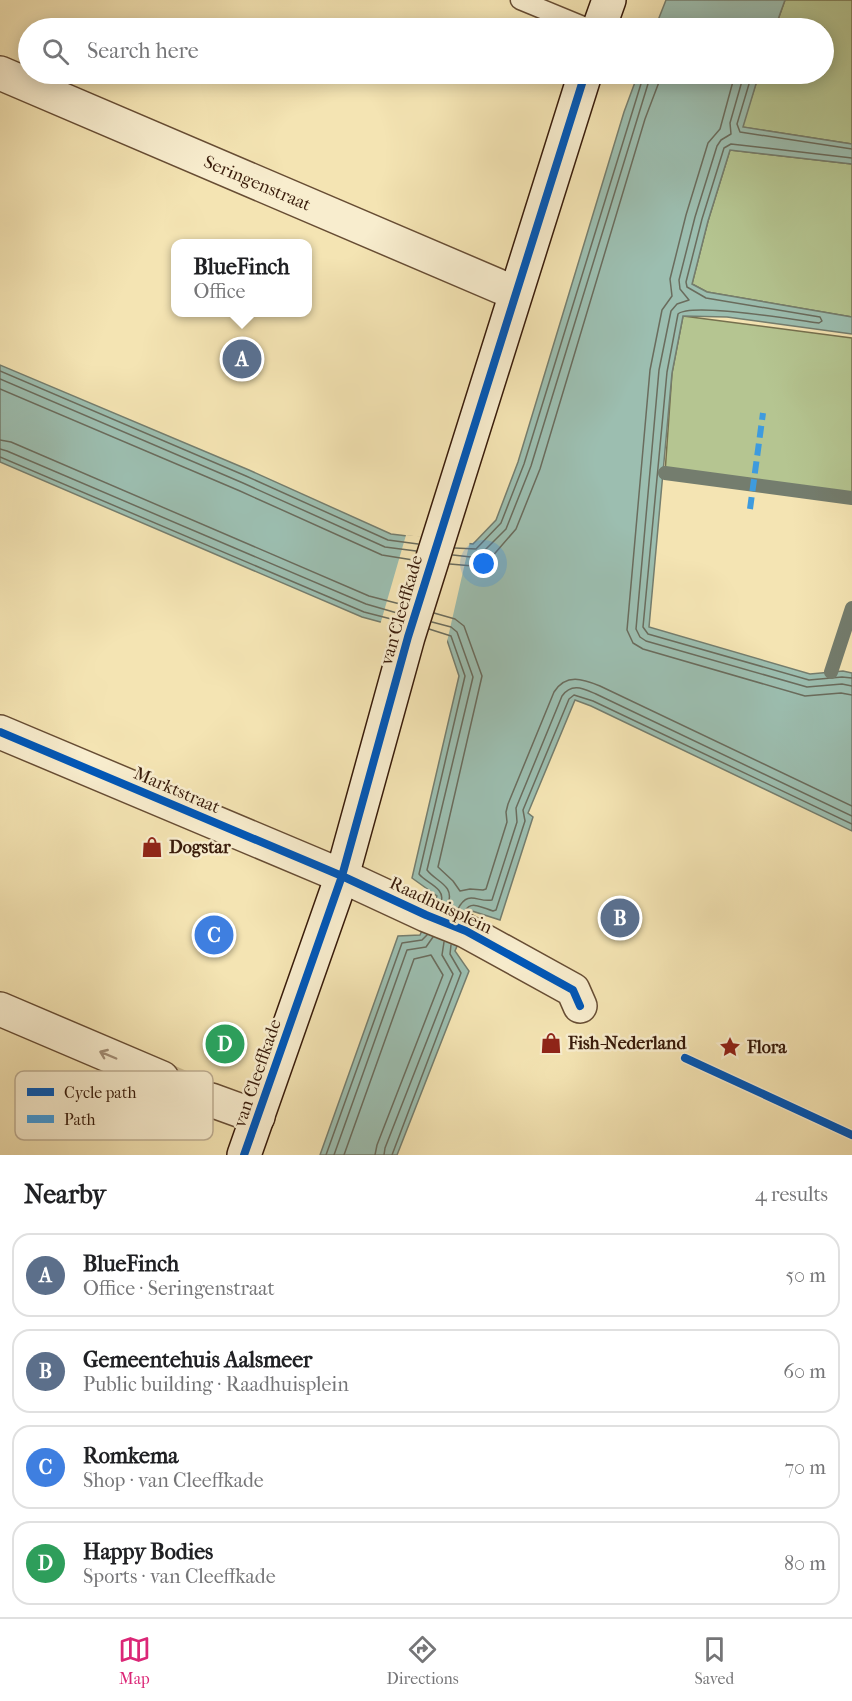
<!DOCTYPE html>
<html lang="en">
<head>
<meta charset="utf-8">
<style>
	:root { --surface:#fff; --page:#f6f6f6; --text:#202124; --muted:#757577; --line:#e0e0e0; --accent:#db2777 }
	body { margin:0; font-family:"IM FELL French Canon",serif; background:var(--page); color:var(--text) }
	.you { position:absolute; left:484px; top:564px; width:21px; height:21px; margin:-15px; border:4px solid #fff; border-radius:50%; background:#1a73e8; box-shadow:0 0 0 9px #1a73e833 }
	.badge { display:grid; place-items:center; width:39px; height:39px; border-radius:50%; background:var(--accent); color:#fff; font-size:20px; font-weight:700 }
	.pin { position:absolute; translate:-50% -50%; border:3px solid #fff; box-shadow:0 2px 6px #0006 }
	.popup { position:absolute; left:171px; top:239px; width:141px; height:78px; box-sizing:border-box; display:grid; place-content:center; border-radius:12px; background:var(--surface); filter:drop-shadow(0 2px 4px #0005); font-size:20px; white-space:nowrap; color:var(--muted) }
	.popup b { font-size:22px; color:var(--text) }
	.popup::after { content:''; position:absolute; left:50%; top:100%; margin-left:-12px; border:12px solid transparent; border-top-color:var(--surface) }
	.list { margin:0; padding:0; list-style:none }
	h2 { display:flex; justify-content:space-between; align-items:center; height:78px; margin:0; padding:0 24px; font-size:26px }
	h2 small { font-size:20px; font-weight:400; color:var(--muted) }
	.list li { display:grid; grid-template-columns:39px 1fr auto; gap:18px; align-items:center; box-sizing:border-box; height:84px; margin:0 12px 12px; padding:0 12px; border:2px solid var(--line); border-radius:18px }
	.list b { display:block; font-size:22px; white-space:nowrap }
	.list p { margin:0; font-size:20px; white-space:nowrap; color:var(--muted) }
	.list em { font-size:20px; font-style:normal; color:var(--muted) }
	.icon { flex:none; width:33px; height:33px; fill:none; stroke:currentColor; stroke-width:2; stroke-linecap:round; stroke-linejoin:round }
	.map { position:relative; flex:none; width:852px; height:1155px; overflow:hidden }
	.search { position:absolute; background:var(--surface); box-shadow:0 3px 15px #0003; left:18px; right:18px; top:18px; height:66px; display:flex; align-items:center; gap:15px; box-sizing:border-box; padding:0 21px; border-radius:33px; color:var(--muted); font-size:22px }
	.sheet { height:462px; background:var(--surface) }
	nav { display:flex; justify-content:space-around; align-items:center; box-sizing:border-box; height:84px; border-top:2px solid var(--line); background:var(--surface); font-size:16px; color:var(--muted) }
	nav a { display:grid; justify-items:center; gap:3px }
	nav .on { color:var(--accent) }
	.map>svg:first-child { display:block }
	.green { fill:#b5c591; stroke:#76704e; stroke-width:1.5 }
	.water { fill:#9cbeb0; stroke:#747d6e; stroke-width:1.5 }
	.pier { fill:#f4e4b3 }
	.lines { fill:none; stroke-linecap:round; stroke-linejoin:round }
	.shore { stroke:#6a6c5d; stroke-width:1.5 }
	.stream { stroke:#747d6e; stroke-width:14 }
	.street-tunnel { stroke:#cebc91; stroke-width:33; stroke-dasharray:33 16; stroke-linecap:butt }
	.lane-casing { stroke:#674d34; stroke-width:21 }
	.street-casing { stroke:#674d34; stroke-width:36 }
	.secondary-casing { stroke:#381b0a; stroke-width:36 }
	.lane { stroke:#f8edce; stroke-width:18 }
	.street { stroke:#f8edce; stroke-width:33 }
	.secondary { stroke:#f8edce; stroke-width:33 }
	.quiet { stroke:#3e9bde; stroke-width:6; stroke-dasharray:12 6; stroke-linecap:butt }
	.cycleway-casing { stroke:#f8edce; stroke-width:11 }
	.cycleway { stroke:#0057b8; stroke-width:8 }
	.oneway { stroke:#a28e76 }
	.labels { text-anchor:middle; stroke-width:5; stroke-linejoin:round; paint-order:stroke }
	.street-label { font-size:18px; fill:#381b0a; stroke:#f8edce }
	.poi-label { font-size:18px; font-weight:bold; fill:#381b0a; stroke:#f8edce; text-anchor:start }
	.key { fill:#f8edce; stroke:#beae93; stroke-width:1.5 }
	.key-label { font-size:16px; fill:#381b0a }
</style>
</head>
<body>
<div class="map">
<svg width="852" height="1155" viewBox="0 0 852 1155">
	<rect width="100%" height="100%" fill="#f4e4b3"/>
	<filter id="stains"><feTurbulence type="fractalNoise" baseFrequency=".00333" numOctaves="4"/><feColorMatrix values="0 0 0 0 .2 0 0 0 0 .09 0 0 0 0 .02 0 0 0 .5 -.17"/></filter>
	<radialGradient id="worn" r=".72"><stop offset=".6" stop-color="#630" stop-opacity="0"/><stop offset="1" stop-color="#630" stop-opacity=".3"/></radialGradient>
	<path class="green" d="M 785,0 L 852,0 L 852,144 L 742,127 L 759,74 L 824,74 L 824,28 L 775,28 Z
		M 730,150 L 852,164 L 852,317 L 707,292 L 692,284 L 708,221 Z
		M 683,316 L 852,338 L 852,495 L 665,473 L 672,373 Z"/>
	<path class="water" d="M 666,0 L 785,0 L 775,28 L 655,28 Z
		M 638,74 L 759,74 L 743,127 L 852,144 L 852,164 L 730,150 L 708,221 L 692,284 L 707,292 L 852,317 L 852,334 L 727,317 L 683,316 L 672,373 L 649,627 L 810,674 L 843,671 L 852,673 L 852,831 L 591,706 L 575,700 L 528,813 L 533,817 L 500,920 L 472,911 L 455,951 L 469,971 L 397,1155 L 320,1155 L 398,936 L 420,935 L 437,896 L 412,878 L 459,676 L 447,640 L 362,617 L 0,462 L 0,365 L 249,470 L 391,534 L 473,544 L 496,520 L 518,462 L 624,112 Z"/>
	<path class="pier" d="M 406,535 L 470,541 L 446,646 L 444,642 L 380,625 Z"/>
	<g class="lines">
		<path class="shore" d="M 735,74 L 720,129 L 708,143 L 686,215 L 670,279 L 672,296 L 662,310 L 650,370 L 627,630 L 633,643 L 643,649 L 805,696 L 841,693 L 852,695
			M 744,74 L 730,123 L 731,134 L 721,140 L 717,146 L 695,217 L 679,280 L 680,289 L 689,300 L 677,304 L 671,311 L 659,370 L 636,629 L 640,637 L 646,641 L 807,687 L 842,684 L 852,686
			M 752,74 L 737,124 L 740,132 L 852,149
			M 852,158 L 731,144 L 724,148 L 702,219 L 686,282 L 687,287 L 706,298 L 820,317 L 822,321 L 819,323 C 797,320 691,302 678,314 L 667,372 L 643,627 L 648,634 L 809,680 L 842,677 L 852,678
			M 0,371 L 246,476 L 388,540 L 418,544
			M 0,379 L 243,483 L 385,547 L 416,551
			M 0,389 L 240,491 L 382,555 L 413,560
			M 0,440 L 11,442 L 369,596 L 400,604
			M 0,449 L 7,451 L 366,604 L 397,613
			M 0,457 L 364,612 L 395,620
			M 455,548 L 476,549 L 501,523 L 524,464 L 644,74
			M 453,555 L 471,557 L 479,556 L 506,529 L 531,466 L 651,74
			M 450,564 L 473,566 L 483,564 L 490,559 L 516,529 L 540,469 L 645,119 L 659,82 L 660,74
			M 434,613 L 455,619 L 464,626 L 482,676 L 438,867 L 453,881 L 460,891 L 470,889 L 483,890 L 486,889 L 507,822 L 506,812 L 508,804 L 554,692 C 566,673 583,679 600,686 L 852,806
			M 432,622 L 451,627 L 457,632 L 473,677 L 427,870 C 436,882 455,885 448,904
			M 429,629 L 451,636 L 465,676 L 419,874 C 426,883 446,888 441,902
			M 458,909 C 468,889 478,903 492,900 L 517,822 L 516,808 L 562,696 C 572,682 584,689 596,694 L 852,816
			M 465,911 C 471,900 483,908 493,911 L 496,910 L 525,821 L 523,810 L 569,699 L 574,695 L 593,701 L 852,824
			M 326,1155 L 402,943 L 422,940 L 427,935
			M 334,1155 L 407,950 L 426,947 L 433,937
			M 344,1155 L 414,959 L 431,955 L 443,975 L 377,1145 L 375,1155
			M 384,1155 L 385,1148 L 453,974 L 442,955 L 444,942
			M 392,1155 L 461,973 L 450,954 L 451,945"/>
		<path class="stream" d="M 665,473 L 852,498
			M 831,672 L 852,608"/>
		<path class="street-tunnel" d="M 162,1078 L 211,1100"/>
		<defs>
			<path id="lane" d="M 520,0 L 588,28"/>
			<g id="street">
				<path id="s1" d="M 0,73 L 515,293"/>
				<path d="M 0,732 L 342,876 L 426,915 L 466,931 L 573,990 L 580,1006"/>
				<path d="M 0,1009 L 162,1078"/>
				<path d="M 211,1100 L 258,1117"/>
			</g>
			<path id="secondary" d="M 599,28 L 609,0
				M 244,1155 L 342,876 L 408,637 L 585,74"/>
		</defs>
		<use href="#lane" class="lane-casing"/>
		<use href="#street" class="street-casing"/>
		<use href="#secondary" class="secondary-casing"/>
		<use href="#lane" class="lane"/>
		<use href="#street" class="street"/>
		<use href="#secondary" class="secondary"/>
		<path class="quiet" d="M 750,509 L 763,413"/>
		<defs>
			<path id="cycleway" d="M 0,732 L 342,876 L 426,915 L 466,931 L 573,990 L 580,1006
				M 685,1058 L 852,1135
				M 244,1155 L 342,876 L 408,637 L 585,74"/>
		</defs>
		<use href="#cycleway" class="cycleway-casing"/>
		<use href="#cycleway" class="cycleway"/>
	</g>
	<defs><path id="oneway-shaft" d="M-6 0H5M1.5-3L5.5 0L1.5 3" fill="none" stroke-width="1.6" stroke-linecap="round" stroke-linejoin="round" transform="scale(1.5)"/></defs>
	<use class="oneway" href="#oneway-shaft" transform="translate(108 1055) rotate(-157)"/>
	<defs>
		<symbol id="shop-bare" viewBox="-9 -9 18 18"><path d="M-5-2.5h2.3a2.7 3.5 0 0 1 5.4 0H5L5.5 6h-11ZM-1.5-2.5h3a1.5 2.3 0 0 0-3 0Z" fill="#8f2418" stroke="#f8edce" stroke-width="2.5" paint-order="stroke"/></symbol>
		<symbol id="sight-bare" viewBox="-9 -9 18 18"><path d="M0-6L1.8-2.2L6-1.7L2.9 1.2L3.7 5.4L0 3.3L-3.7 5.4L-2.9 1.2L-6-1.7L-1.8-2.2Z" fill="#8f2418" stroke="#f8edce" stroke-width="2.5" paint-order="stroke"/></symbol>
	</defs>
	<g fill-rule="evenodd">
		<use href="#shop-bare" x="137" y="832" width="30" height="30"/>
		<use href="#shop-bare" x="536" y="1028" width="30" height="30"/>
		<use href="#sight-bare" x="715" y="1032" width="30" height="30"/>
	</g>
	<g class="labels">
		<g class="street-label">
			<text dy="6" stroke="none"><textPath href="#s1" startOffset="280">Seringenstraat</textPath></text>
			<text transform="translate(401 610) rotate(-74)" y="6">van Cleeffkade</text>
			<text transform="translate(177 790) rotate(23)" y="6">Marktstraat</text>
			<text transform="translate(441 905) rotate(25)" y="6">Raadhuisplein</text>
			<text transform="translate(257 1073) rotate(-71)" y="6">van Cleeffkade</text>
		</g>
		<g class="poi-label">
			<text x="169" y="853">Dogstar</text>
			<text x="568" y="1049">Fish-Nederland</text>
			<text x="747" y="1053">Flora</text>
		</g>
	</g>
	<rect x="15" y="1071" width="198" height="69" rx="9" class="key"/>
	<rect x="27" y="1088" width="27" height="8" fill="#0057b8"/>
	<rect x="27" y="1115" width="27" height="8" fill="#3e9bde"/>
	<g class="key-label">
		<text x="64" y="1098">Cycle path</text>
		<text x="64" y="1125">Path</text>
	</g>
	<rect width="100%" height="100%" filter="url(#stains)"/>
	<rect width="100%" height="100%" fill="url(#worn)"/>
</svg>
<div class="you"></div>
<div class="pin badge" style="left:242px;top:359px;background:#5c6f8a">A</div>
<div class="popup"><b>BlueFinch</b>Office</div>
<div class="pin badge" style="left:620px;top:918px;background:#5c6f8a">B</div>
<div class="pin badge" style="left:214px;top:935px;background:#3f7fe0">C</div>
<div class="pin badge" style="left:225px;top:1044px;background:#2e9e5b">D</div>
<div class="search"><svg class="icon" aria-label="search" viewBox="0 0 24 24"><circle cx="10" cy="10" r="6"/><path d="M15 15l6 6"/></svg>Search here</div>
</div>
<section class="sheet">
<h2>Nearby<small>4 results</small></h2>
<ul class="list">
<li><span class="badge" style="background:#5c6f8a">A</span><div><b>BlueFinch</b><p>Office · Seringenstraat</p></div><em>50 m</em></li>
<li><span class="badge" style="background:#5c6f8a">B</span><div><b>Gemeentehuis Aalsmeer</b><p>Public building · Raadhuisplein</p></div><em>60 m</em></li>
<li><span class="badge" style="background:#3f7fe0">C</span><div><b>Romkema</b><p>Shop · van Cleeffkade</p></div><em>70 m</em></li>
<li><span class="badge" style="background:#2e9e5b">D</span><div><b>Happy Bodies</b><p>Sports · van Cleeffkade</p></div><em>80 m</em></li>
</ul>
</section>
<nav>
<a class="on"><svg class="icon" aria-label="map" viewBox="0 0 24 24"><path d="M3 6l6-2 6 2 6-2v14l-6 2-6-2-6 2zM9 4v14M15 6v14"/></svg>Map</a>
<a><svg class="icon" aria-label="directions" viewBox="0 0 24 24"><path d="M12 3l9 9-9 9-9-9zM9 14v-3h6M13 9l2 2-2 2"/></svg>Directions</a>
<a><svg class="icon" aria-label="saved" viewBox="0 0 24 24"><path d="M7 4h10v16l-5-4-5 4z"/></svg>Saved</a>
</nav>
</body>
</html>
